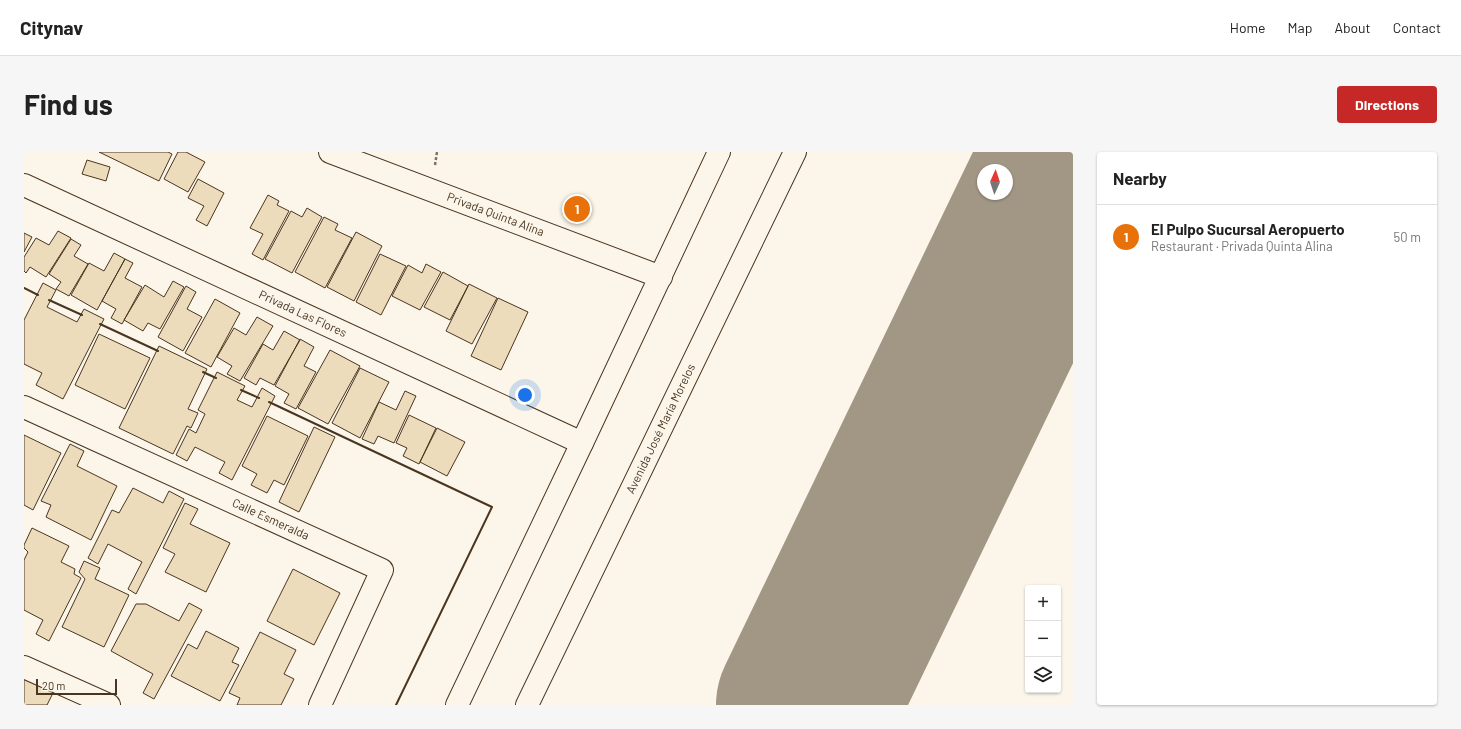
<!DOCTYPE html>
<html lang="en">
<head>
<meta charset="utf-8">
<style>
	:root { --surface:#fff; --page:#f6f6f6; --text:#222; --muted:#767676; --line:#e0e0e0; --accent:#c62828 }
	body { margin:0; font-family:Barlow,sans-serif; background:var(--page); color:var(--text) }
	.controls { position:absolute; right:12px; bottom:12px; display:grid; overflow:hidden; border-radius:4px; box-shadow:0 1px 3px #0004 }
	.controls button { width:36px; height:36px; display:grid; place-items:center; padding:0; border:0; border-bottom:1px solid var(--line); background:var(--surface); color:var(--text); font:20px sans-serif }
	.compass { position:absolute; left:953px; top:12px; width:36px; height:36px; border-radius:50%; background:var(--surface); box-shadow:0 1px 3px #0004; rotate:3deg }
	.scale { position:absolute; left:12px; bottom:10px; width:81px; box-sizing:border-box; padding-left:4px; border:2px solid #4a3520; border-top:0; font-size:11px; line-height:14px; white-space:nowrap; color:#4a3520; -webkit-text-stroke:3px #fbf6e9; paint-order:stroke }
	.you { position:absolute; left:501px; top:243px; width:14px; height:14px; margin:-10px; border:3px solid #fff; border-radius:50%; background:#1a73e8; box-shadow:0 0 0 6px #1a73e833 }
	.badge { display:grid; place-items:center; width:26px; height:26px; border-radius:50%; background:var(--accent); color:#fff; font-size:13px; font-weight:700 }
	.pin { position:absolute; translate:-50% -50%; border:2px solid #fff; box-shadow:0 1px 4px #0006 }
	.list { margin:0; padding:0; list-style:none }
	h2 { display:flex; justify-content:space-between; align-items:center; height:52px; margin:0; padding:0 16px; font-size:17px }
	h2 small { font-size:13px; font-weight:400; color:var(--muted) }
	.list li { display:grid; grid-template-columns:26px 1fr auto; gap:12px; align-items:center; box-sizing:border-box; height:64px; padding:0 16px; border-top:1px solid var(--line) }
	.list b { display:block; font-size:15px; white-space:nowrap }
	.list p { margin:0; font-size:13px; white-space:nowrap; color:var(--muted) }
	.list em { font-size:13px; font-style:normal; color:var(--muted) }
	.icon { flex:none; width:22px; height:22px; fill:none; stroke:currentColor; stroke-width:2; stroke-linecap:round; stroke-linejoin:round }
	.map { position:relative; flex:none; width:1049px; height:553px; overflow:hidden; border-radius:4px }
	header { display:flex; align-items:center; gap:24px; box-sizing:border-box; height:56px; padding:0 20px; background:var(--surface); border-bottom:1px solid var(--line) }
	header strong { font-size:19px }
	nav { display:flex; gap:22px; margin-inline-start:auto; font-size:14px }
	.intro { display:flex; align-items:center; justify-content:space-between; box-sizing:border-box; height:96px; padding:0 24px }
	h1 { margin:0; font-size:28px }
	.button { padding:10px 18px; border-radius:4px; background:var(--accent); color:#fff; font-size:14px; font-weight:700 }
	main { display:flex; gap:24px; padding:0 24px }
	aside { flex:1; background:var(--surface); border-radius:4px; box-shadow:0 1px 3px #0004 }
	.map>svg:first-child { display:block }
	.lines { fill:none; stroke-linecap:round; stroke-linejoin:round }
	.runway { stroke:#a29684; stroke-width:182 }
	.building { fill:#ecdcbc; stroke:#4a3520 }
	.minor-casing { stroke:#4a3520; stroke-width:24 }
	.highway-casing { stroke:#4a3520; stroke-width:24 }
	.path { stroke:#7f6f5c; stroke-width:2.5; stroke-dasharray:3 2; stroke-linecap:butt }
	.minor { stroke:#fbf6e9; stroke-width:22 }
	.highway { stroke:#fbf6e9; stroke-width:22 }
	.wall { stroke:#4a3520; stroke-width:2 }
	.labels { text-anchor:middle; stroke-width:3; stroke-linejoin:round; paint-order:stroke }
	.street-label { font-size:12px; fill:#4a3520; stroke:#fbf6e9 }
</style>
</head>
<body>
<header>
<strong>Citynav</strong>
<nav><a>Home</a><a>Map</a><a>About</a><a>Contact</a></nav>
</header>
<div class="intro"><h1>Find us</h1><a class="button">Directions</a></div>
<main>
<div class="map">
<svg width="1049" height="553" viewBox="0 0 1049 553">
	<rect width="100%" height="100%" fill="#fbf6e9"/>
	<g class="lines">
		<path class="runway" d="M 783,553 L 1049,2"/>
	</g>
	<path class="building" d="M 75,0 L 144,0 L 148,2 L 135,29 Z
		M 154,0 L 162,0 L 181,10 L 164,40 L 140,27 Z
		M 63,8 L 86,15 L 82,29 L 58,22 Z
		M 174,27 L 200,41 L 183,74 L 172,68 L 180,54 L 164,46 Z
		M 244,43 L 255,49 L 253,53 L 265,59 L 239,108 L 228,102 L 239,82 L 226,76 Z
		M 283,56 L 298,65 L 268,121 L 241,107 L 267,59 L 278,65 Z
		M 300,65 L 314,72 L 311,78 L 328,86 L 301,136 L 271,120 Z
		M 34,79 L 47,86 L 22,125 L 6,115 L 2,121 L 0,119 L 0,105 L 12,86 L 25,93 Z
		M 332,80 L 358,94 L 330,149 L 303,135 Z
		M 0,81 L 8,85 L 0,100 Z
		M 47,87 L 57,93 L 50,104 L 64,112 L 45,144 L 32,137 L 37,130 L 25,122 Z
		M 90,101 L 101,107 L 73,158 L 47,143 L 65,111 L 80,119 Z
		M 356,102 L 382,114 L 357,163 L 332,150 Z
		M 101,107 L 109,111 L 101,126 L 118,135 L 98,172 L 87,166 L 92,157 L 78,149 Z
		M 402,112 L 417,120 L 396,158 L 368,144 L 384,113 L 398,121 Z
		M 419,120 L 444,134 L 426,168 L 400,155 Z
		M 149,129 L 160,135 L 136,177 L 124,171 L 119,179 L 100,168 L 121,133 L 140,145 Z
		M 19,131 L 32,138 L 23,155 L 53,170 L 60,157 L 80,167 L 39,247 L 12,233 L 18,221 L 0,212 L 0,168 Z
		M 445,132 L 473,146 L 448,192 L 422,179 Z
		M 162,134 L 172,140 L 163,157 L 178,165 L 159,199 L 134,185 Z
		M 474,146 L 504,160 L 477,218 L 447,204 Z
		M 191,147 L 216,161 L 187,215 L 161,201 Z
		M 233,165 L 249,174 L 216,229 L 203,222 L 208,214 L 193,205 L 210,176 L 222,183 Z
		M 260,179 L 276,188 L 250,233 L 236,226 L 232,233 L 220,226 L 239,192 L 249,198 Z
		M 75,182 L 126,206 L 101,257 L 51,233 Z
		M 276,187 L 290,195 L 280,214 L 292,220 L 272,257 L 260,251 L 265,242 L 251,234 Z
		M 135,194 L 183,217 L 164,257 L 174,261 L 167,276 L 163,274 L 149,302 L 95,276 Z
		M 306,198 L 336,214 L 304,272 L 274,256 Z
		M 336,216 L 365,230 L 336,286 L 308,271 Z
		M 193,220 L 221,234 L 213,248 L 228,255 L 238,236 L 251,244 L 208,328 L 195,321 L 201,310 L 171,295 L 163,309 L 152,303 L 165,277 L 172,281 L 181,262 L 174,258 Z
		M 381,239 L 392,244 L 370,291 L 354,284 L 350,292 L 338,287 L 355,250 L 372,258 Z
		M 385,263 L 412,276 L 395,312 L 379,304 L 383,296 L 372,291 Z
		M 243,264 L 284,284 L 260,333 L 250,328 L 243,341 L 227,333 L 233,322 L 218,314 Z
		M 290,275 L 311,285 L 275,360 L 255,350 Z
		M 413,276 L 441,290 L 423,324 L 396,310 Z
		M 0,283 L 37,301 L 9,358 L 0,353 Z
		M 46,292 L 60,299 L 53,314 L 93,334 L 67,388 L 22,365 L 27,353 L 17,349 Z
		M 109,336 L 139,351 L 145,339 L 160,347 L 112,442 L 104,437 L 118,410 L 84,392 L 74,412 L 64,406 L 88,358 L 95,361 Z
		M 161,351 L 174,357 L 166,372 L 206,391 L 182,440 L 141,420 L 151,402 L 139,396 Z
		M 8,376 L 45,394 L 37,410 L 51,417 L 50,422 L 57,426 L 25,489 L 12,482 L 19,468 L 0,458 L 0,408 L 4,400 L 0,396 L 0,393 Z
		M 60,409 L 76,416 L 71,427 L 105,443 L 80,495 L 38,475 L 61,427 L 55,420 Z
		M 269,417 L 316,441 L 290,493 L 243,469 Z
		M 165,451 L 178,458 L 130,547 L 119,541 L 129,522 L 87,499 L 112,452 L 122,452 L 155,469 Z
		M 182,479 L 215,496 L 208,510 L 215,513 L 196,549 L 147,524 L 164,492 L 173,497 Z
		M 236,480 L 272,498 L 260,522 L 270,527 L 257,553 L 213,553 L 216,546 L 205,541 Z
		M 0,525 L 30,539 L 23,553 L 0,553 Z"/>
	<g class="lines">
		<defs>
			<g id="minor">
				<path id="s1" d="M 306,0 L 637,125"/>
				<path id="s2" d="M 0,33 L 558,291"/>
				<path id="s3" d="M 0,255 L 358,418 L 296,553"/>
				<path d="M 0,515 L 85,553"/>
			</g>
			<g id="highway">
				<path d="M 433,553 L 558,291 L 695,0"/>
				<path id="s4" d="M 503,553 L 771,0"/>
			</g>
		</defs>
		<use href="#minor" class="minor-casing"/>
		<use href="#highway" class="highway-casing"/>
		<path class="path" d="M 411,13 L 413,0"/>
		<use href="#minor" class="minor"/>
		<use href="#highway" class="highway"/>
		<path class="wall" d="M 0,136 L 14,143
			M 25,148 L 58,163
			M 76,172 L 134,199
			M 179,220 L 192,226
			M 217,238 L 235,246
			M 245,250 L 468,355 L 372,553"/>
	</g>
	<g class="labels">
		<g class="street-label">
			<text dy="4" stroke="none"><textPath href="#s1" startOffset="177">Privada Quinta Alina</textPath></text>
			<text dy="4" stroke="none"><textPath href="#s2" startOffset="307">Privada Las Flores</textPath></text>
			<text dy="4" stroke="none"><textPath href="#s4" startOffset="307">Avenida José María Morelos</textPath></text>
			<text dy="4" stroke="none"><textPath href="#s3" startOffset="271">Calle Esmeralda</textPath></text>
		</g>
	</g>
</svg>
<div class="controls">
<button>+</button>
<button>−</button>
<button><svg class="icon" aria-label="layers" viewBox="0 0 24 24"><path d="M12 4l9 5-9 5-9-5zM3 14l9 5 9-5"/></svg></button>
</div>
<svg class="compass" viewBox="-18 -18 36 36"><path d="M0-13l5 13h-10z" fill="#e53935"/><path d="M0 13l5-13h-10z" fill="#767676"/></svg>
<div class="scale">20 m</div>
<div class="you"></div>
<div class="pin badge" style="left:553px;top:57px;background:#e8710a">1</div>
</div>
<aside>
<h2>Nearby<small></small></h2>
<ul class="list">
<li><span class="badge" style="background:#e8710a">1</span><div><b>El Pulpo Sucursal Aeropuerto</b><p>Restaurant · Privada Quinta Alina</p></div><em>50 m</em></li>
</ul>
</aside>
</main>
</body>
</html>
